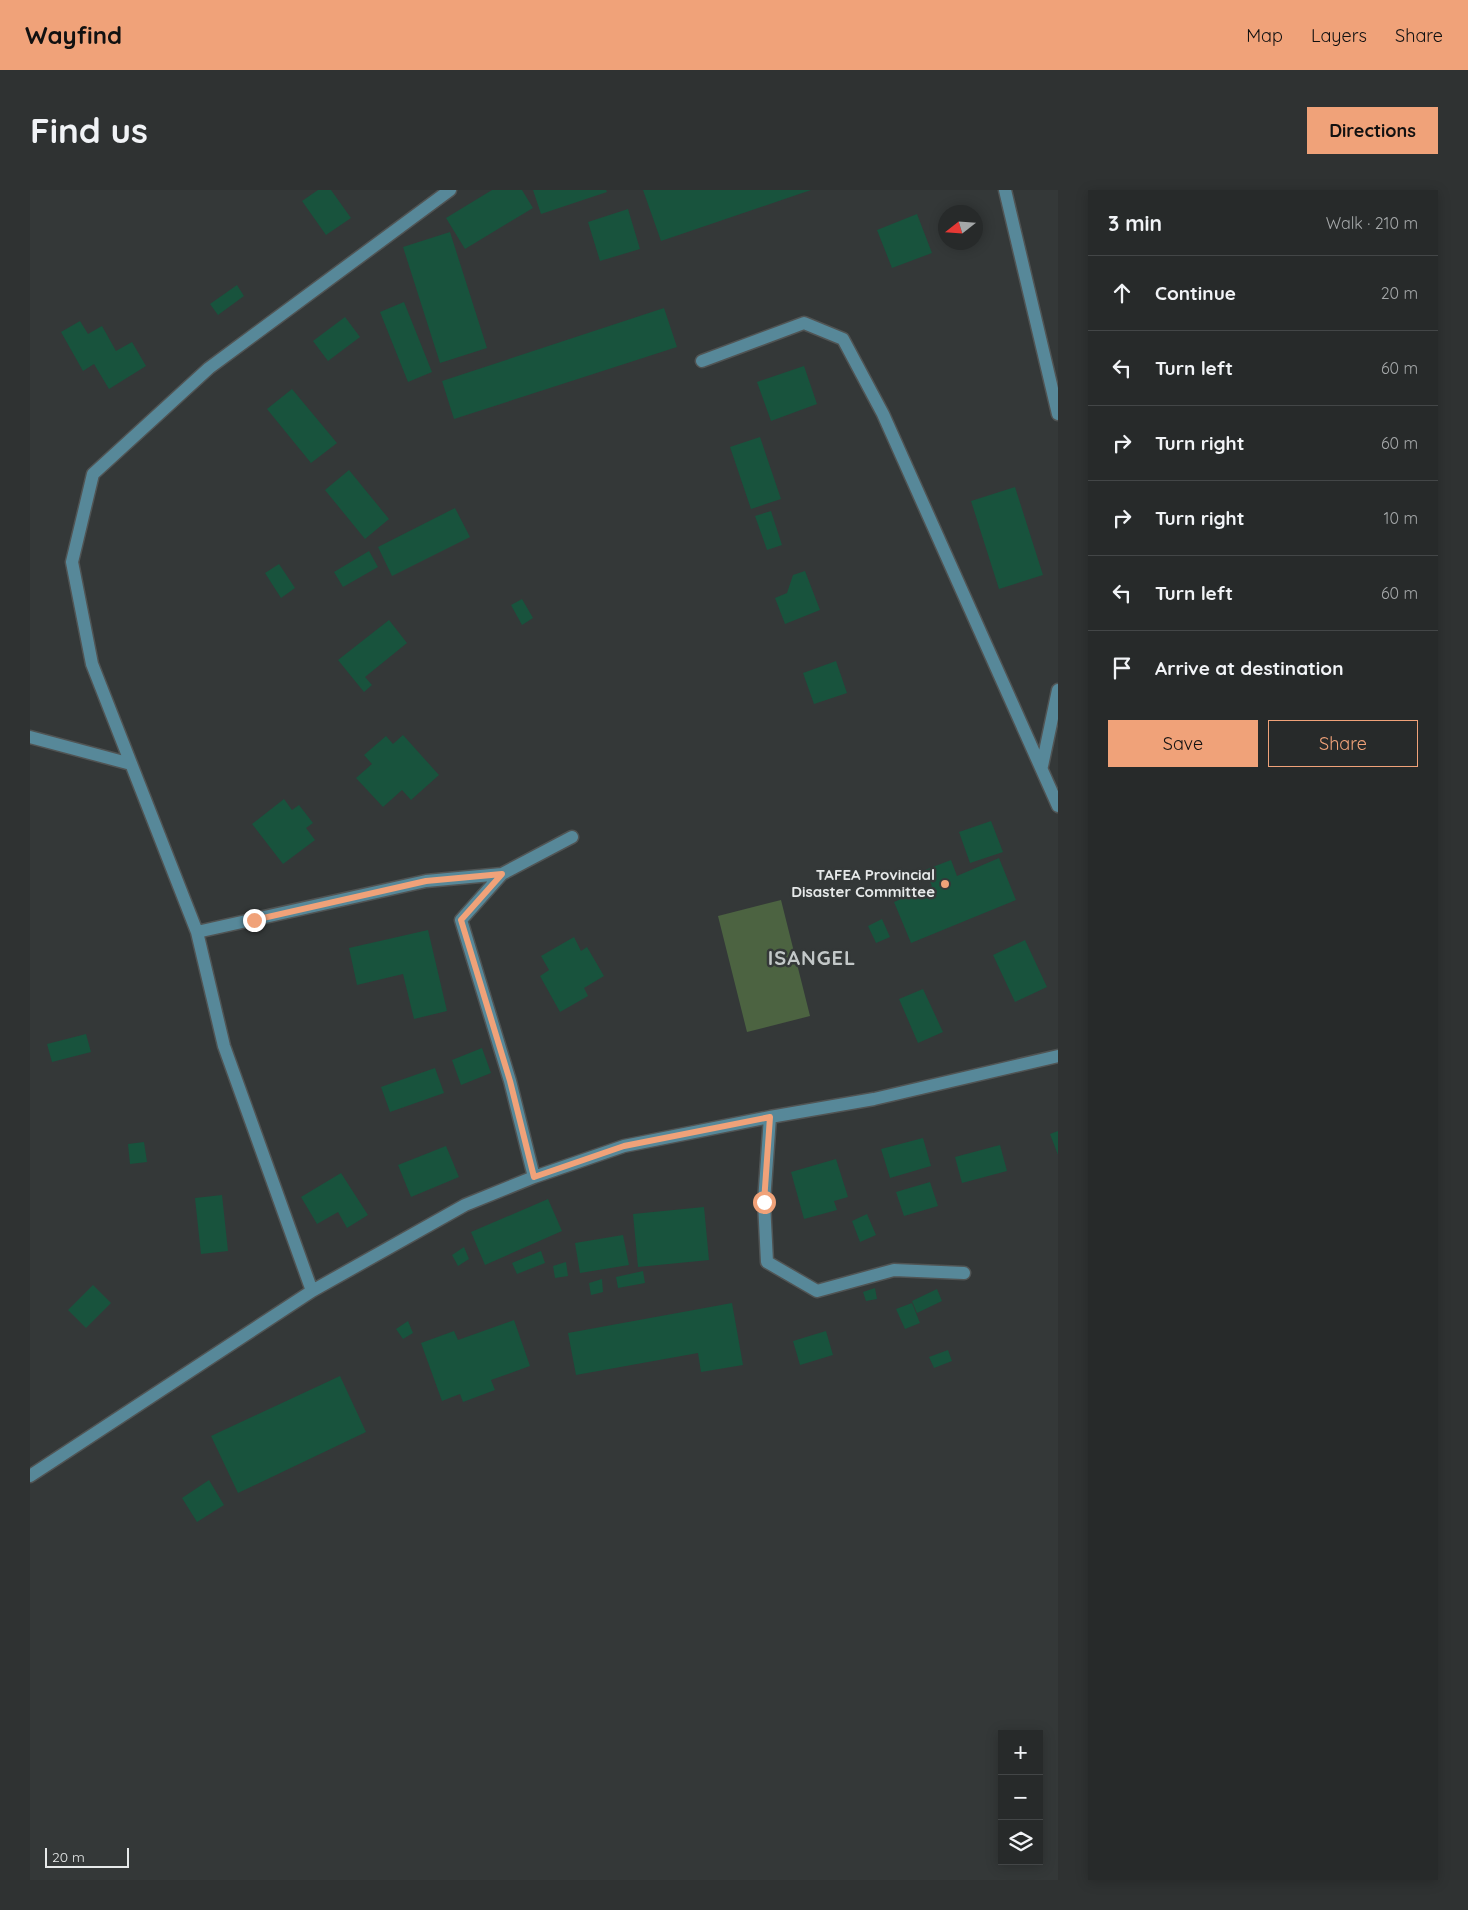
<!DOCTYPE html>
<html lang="en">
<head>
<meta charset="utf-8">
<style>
	:root { --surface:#272a2a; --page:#2f3232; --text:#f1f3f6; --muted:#a4a7a8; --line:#434647; --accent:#f0a279 }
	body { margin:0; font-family:Quicksand,sans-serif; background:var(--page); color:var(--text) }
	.controls { position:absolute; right:15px; bottom:15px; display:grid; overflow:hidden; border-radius:0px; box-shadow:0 2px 12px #0003 }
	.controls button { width:45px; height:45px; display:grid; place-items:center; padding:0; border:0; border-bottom:1px solid var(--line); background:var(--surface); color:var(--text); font:25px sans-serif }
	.compass { position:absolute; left:908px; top:15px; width:45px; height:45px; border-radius:50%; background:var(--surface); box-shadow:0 2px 12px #0003; rotate:253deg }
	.scale { position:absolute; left:15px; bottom:12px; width:84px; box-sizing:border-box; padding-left:5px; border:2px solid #e6e9e9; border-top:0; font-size:14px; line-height:18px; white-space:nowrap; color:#e6e9e9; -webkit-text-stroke:4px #343838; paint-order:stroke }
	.stop { position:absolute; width:15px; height:15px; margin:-11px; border:4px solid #f0a279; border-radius:50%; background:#fff }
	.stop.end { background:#f0a279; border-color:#fff; box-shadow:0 1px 5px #0008 }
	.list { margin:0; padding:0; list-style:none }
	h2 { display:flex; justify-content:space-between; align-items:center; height:65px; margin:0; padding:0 20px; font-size:21px }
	h2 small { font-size:16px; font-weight:400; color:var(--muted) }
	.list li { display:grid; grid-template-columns:32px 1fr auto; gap:15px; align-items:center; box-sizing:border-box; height:75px; padding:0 20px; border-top:1px solid var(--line) }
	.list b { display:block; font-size:19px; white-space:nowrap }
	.list em { font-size:16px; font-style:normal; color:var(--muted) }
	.actions { display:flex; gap:10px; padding:15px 20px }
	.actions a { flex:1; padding:11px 0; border:1px solid var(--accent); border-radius:0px; text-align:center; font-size:18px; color:var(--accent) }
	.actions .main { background:var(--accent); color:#111 }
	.icon { flex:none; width:28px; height:28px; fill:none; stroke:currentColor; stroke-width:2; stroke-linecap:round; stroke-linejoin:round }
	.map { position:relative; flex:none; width:1028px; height:1690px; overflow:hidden; border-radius:0px }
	header { display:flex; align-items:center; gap:30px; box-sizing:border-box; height:70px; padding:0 25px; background:var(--accent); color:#111 }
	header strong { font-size:24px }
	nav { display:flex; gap:28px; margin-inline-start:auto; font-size:18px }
	.intro { display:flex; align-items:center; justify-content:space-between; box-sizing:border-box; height:120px; padding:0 30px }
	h1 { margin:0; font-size:35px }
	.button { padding:12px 22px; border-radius:0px; background:var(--accent); color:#111; font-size:18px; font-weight:700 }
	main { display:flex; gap:30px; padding:0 30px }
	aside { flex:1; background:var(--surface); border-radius:0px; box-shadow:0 2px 12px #0003 }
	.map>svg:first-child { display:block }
	.green { fill:#4c6341 }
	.building { fill:#18533d }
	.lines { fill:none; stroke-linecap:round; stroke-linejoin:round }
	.minor-casing { stroke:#505454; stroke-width:15 }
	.minor { stroke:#578899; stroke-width:12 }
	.route { stroke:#f0a279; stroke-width:6 }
	.poi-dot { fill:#f0a279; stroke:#343838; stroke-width:2 }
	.labels { text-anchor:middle; stroke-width:5; stroke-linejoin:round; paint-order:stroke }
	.poi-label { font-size:15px; font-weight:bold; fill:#e6e9e9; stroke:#343838; text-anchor:end }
	.district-label { font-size:20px; font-weight:bold; letter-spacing:1px; fill:#c3c8c8; stroke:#343838 }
</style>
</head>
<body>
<header>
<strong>Wayfind</strong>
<nav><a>Map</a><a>Layers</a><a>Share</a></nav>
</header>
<div class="intro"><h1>Find us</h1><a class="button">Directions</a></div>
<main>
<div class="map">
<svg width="1028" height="1690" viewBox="0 0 1028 1690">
	<rect width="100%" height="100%" fill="#343838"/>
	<path class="green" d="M 751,710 L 780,826 L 717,842 L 688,726 Z"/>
	<path class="building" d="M 288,0 L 301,0 L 321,28 L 296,45 L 272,11 Z
		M 462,0 L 492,0 L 503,18 L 435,59 L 416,28 Z
		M 503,0 L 576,0 L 577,2 L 511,24 Z
		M 613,0 L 781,0 L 631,51 Z
		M 598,19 L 610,59 L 570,71 L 558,32 Z
		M 887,24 L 902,63 L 862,78 L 847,40 Z
		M 420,42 L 457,158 L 410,173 L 373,57 Z
		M 207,95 L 214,106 L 188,125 L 180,114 Z
		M 374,112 L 402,182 L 378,192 L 350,122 Z
		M 634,118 L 647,157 L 424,229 L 412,191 Z
		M 315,127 L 330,147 L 298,171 L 283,151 Z
		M 50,131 L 58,144 L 72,136 L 86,161 L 102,152 L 116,176 L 79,199 L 64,174 L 53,181 L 31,142 Z
		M 774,176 L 787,214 L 741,231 L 727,192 Z
		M 262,199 L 307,253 L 281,273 L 237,219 Z
		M 730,247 L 751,309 L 721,319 L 700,257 Z
		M 319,280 L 359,329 L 335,349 L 295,300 Z
		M 985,297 L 1013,385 L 969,399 L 941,311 Z
		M 425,318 L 440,347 L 362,386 L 348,357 Z
		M 741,321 L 752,355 L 737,360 L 725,326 Z
		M 339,361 L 348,377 L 313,397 L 304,382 Z
		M 249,374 L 265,398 L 251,408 L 235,383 Z
		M 775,381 L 790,420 L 755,434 L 745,408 L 757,403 L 763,385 Z
		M 492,409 L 503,428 L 492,435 L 481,415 Z
		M 359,430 L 377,453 L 335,487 L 342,495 L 334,502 L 308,470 Z
		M 806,471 L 817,503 L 784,514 L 773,483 Z
		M 373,545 L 409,585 L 381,610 L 372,600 L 353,617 L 326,588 L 342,574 L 334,565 L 356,546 L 363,554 Z
		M 254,609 L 262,620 L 269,615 L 283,633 L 276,638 L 285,650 L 253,674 L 222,634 Z
		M 961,631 L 973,662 L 940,673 L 929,642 Z
		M 969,668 L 986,710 L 881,753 L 864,712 L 902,696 L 895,680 L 921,670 L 927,686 Z
		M 852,729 L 860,747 L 846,753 L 838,736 Z
		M 398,740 L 417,821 L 384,829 L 373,784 L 327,795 L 319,758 Z
		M 544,747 L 551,761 L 557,757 L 574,786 L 554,798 L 558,806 L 530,822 L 510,786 L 519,780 L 511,766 Z
		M 995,750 L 1017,797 L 985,812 L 963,765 Z
		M 893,799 L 913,842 L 888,853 L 869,809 Z
		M 56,844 L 61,862 L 22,872 L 17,854 Z
		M 452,858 L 461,883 L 431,895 L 422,870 Z
		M 405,878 L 414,903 L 360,922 L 351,897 Z
		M 1028,941 L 1028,965 L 1020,944 Z
		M 893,948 L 901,976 L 860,988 L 851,959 Z
		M 114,952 L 117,972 L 100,974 L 98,954 Z
		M 970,955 L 977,981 L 932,993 L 925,967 Z
		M 416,956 L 429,987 L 381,1007 L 368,975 Z
		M 806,969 L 818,1007 L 804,1011 L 807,1020 L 774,1029 L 761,982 Z
		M 311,983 L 338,1025 L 317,1038 L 308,1022 L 287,1034 L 271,1007 Z
		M 900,992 L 908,1016 L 874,1026 L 866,1002 Z
		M 192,1005 L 198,1061 L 171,1064 L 165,1008 Z
		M 518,1009 L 532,1041 L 455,1075 L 441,1042 Z
		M 674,1017 L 679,1070 L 608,1077 L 603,1024 Z
		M 837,1024 L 846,1045 L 830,1052 L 822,1031 Z
		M 593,1045 L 599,1075 L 550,1083 L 545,1053 Z
		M 434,1057 L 439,1069 L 428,1076 L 422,1065 Z
		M 511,1061 L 515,1073 L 487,1084 L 482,1073 Z
		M 536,1072 L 538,1086 L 525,1088 L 523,1076 Z
		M 613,1081 L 615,1093 L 588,1098 L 586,1087 Z
		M 572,1089 L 573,1102 L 561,1105 L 559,1093 Z
		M 63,1095 L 81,1113 L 56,1138 L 38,1120 Z
		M 845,1098 L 847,1109 L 836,1111 L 833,1102 Z
		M 907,1099 L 912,1111 L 887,1123 L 882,1111 Z
		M 702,1113 L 713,1175 L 671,1182 L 668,1163 L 546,1185 L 538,1143 Z
		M 882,1113 L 890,1133 L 875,1139 L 866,1119 Z
		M 484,1130 L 500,1176 L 461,1190 L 465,1200 L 433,1212 L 430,1204 L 412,1211 L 391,1153 L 424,1141 L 428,1150 Z
		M 378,1131 L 383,1143 L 373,1149 L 366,1139 Z
		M 796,1141 L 803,1165 L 770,1175 L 763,1151 Z
		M 918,1160 L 922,1171 L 904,1178 L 899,1167 Z
		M 310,1186 L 336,1242 L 208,1303 L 181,1246 Z
		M 179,1290 L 194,1315 L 167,1332 L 152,1308 Z"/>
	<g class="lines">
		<defs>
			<path id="minor" d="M 975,0 L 1028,224
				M 672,171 L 774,133 L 813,149 L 853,224 L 1028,616
				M 0,547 L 101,574
				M 1012,576 L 1028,500
				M 167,742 L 396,691 L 472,684
				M 740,927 L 734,1012 L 737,1072 L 787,1101 L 864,1080 L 934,1083
				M 504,987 L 480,891 L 431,730 L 472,684 L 542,647
				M 282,1101 L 194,856 L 167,742 L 62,474 L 42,372 L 63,284 L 179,178 L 420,0
				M 0,1286 L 282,1101 L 435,1015 L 504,987 L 594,956 L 740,927 L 844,909 L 1028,866"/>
		</defs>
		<use href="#minor" class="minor-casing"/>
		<use href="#minor" class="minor"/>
	</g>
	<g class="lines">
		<path class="route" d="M 224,730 L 396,691 L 472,684 L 431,730 L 480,891 L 504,987 L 594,956 L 740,927 L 734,1012"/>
	</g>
	<circle class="poi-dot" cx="915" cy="694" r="5"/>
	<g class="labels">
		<g class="poi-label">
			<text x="905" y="690">TAFEA Provincial<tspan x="905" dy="17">Disaster Committee</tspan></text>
		</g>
		<g class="district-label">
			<text x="782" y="775">ISANGEL</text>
		</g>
	</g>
</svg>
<div class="controls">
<button>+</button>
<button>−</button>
<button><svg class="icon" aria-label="layers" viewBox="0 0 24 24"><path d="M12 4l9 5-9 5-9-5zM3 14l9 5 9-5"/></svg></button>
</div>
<svg class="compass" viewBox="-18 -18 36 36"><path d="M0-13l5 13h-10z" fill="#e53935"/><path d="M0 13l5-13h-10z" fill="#a4a7a8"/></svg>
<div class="scale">20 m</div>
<div class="stop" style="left:734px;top:1012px"></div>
<div class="stop end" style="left:224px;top:730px"></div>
</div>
<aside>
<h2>3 min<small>Walk · 210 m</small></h2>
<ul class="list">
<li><svg class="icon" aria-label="ahead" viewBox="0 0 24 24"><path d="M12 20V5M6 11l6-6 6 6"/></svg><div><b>Continue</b></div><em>20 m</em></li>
<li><svg class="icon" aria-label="left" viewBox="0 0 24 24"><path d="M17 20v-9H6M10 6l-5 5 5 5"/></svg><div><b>Turn left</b></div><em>60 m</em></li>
<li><svg class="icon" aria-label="right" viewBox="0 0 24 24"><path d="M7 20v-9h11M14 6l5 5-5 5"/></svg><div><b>Turn right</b></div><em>60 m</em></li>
<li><svg class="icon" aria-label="right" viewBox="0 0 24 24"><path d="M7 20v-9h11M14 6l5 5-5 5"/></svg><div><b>Turn right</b></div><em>10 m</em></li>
<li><svg class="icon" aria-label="left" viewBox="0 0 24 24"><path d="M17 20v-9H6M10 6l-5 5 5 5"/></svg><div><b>Turn left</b></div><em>60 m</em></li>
<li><svg class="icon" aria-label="arrive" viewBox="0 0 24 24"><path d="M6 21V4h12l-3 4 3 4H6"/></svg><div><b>Arrive at destination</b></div></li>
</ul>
<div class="actions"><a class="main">Save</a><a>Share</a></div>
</aside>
</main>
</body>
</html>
